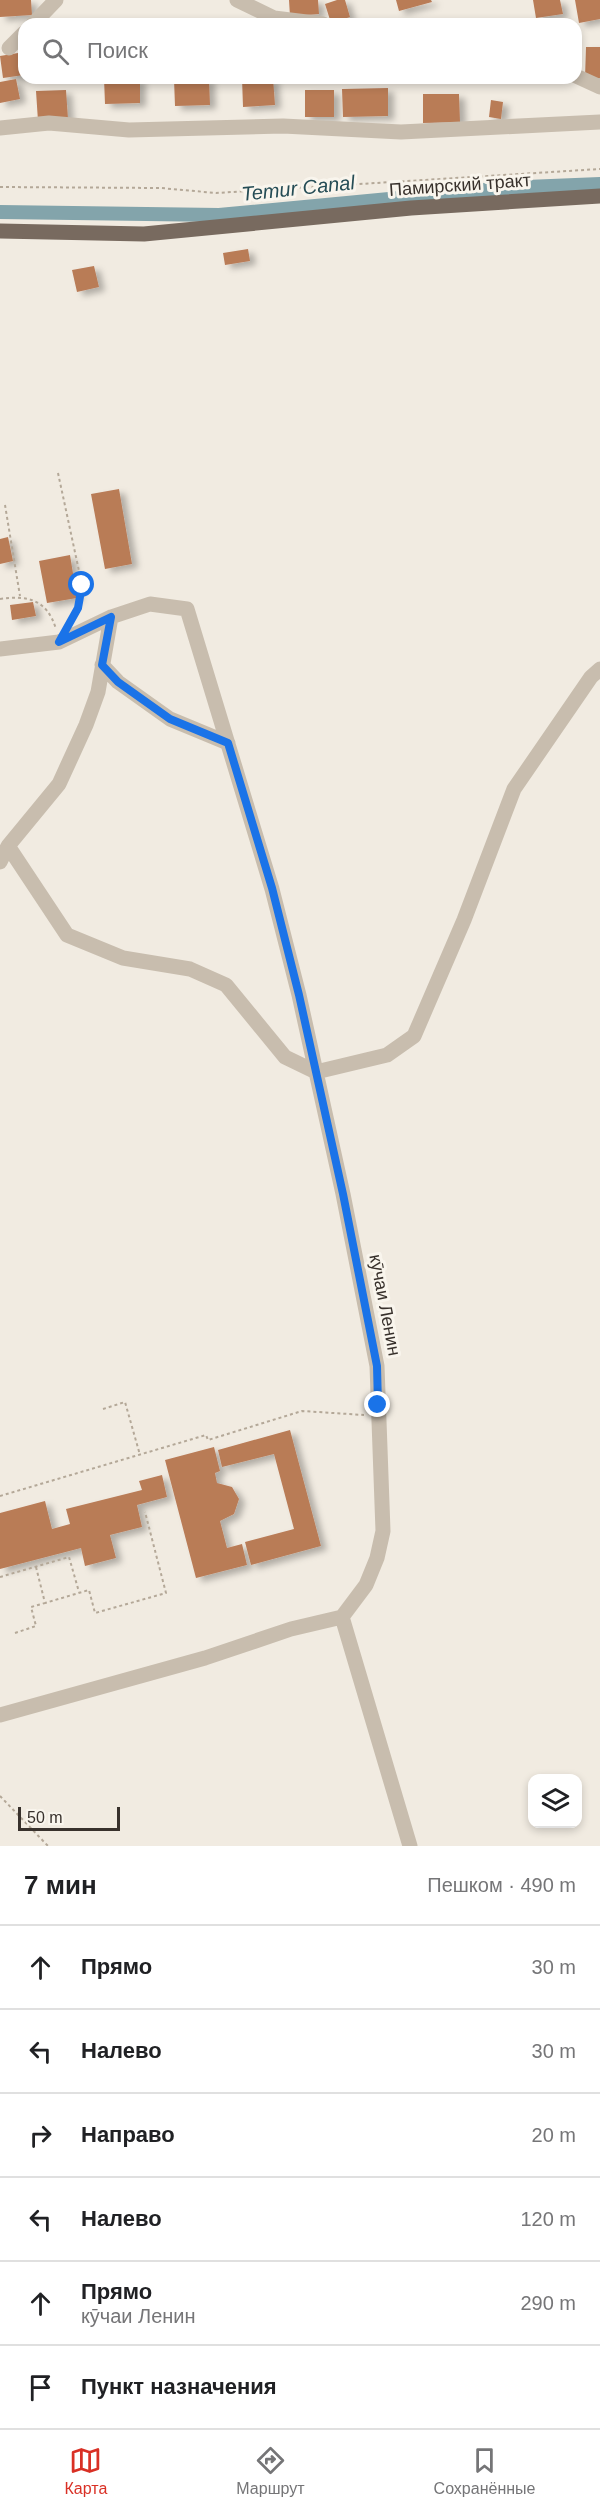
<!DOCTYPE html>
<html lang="ru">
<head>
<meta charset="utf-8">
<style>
	:root { --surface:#fff; --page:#f2f2f2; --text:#202124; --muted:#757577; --line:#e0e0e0; --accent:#d93025 }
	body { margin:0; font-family:Helvetica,sans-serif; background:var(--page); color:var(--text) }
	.controls { position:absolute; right:18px; bottom:18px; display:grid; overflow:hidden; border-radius:12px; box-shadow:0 3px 9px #0003 }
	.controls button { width:54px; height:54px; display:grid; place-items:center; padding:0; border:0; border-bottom:2px solid var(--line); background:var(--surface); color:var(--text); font:30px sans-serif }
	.scale { position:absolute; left:18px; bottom:15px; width:102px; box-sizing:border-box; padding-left:6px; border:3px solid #38312c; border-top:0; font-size:16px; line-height:21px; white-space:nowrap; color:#38312c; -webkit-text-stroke:4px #f9f5ed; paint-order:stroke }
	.stop { position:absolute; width:18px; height:18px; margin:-14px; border:4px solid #1a73e8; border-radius:50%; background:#fff }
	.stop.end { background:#1a73e8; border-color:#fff; box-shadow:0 2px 6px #0008 }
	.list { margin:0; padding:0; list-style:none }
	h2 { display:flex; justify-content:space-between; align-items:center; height:78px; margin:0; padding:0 24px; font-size:26px }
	h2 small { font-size:20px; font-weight:400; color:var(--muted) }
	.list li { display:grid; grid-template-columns:39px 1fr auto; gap:18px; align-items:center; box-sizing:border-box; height:84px; padding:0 24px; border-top:2px solid var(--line) }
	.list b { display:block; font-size:22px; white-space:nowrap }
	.list p { margin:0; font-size:20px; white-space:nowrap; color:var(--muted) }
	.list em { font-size:20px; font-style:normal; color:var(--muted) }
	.icon { flex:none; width:33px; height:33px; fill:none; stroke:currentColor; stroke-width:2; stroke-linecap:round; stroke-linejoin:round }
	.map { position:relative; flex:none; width:600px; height:1846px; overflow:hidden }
	.search { position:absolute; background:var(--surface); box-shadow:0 3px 9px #0003; left:18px; right:18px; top:18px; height:66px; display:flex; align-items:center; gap:15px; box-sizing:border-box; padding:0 21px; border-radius:18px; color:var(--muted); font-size:22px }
	.sheet { height:582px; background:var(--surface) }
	nav { display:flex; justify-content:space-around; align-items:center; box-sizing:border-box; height:84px; border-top:2px solid var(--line); background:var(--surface); font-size:16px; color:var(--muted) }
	nav a { display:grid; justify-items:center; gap:3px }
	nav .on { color:var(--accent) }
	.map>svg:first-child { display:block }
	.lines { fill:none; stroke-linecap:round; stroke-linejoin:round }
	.canal { stroke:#83a4ab; stroke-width:14 }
	.building { fill:#b97b57; filter:url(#shadow) }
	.path { stroke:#b4a898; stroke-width:2; stroke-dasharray:3 3; stroke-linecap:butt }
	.minor { stroke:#c8bdae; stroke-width:15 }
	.major { stroke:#786a5f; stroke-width:15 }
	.route { stroke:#1a73e8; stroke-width:8 }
	.labels { text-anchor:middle; stroke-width:6; stroke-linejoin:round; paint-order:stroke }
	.street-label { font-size:18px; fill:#38312c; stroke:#f9f5ed }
	.water-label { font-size:20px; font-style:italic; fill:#254c55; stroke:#f9f5ed }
</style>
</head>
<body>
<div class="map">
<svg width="600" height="1846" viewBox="0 0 600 1846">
	<defs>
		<filter id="shadow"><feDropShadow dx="6" dy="4" stdDeviation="3" flood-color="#0004"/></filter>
	</defs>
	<rect width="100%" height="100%" fill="#f1ebe1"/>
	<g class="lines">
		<path class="canal" d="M 0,212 L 219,215 L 505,188 L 600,184"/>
	</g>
	<path class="building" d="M 0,0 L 31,0 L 32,15 L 0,17 Z
		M 289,0 L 318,0 L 319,14 L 290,16 Z
		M 337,0 L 345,0 L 350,17 L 331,23 L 325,4 Z
		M 396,0 L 431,0 L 432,2 L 399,11 Z
		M 533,0 L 560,0 L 563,14 L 536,18 Z
		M 575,0 L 600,0 L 600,19 L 579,23 Z
		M 586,47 L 600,47 L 600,78 L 585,78 Z
		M 24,52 L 24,75 L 3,78 L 0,56 Z
		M 104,78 L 140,78 L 140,103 L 105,104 Z
		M 209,78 L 210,105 L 175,106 L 174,79 Z
		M 242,78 L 273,78 L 275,105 L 243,107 Z
		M 16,79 L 20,99 L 0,103 L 0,82 Z
		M 388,88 L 388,116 L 343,117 L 342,89 Z
		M 66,90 L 68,119 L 38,121 L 36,91 Z
		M 305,90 L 334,90 L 334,117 L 305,117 Z
		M 423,94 L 459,94 L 460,122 L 423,123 Z
		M 491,100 L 503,102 L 501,119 L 489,117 Z
		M 248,249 L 250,261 L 225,265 L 223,253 Z
		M 94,266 L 99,287 L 77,292 L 72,270 Z
		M 119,489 L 132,564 L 105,569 L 91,494 Z
		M 8,537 L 13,561 L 0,564 L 0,539 Z
		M 70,555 L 77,598 L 47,603 L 39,561 Z
		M 33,602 L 36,616 L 12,620 L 10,605 Z
		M 290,1430 L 321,1546 L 251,1565 L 245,1542 L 294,1529 L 274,1454 L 222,1467 L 218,1450 Z
		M 214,1447 L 220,1471 L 215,1473 L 217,1483 L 232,1487 L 239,1499 L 234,1514 L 220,1521 L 227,1548 L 242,1544 L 247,1565 L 196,1578 L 165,1460 Z
		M 162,1475 L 167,1497 L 137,1505 L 142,1527 L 110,1535 L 116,1558 L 85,1566 L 81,1548 L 0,1569 L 0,1513 L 45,1501 L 52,1529 L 70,1524 L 66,1509 L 142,1490 L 139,1481 Z"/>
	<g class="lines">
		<path class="path" d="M 0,187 L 161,188 L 216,193 L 600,169
			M 58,473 L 82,585 L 78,608 L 71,620
			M 5,505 L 20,596
			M 0,599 C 27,595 47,599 56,629
			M 103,1409 L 125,1402 L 140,1455
			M 0,1496 L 206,1435 L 208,1440 L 302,1411 L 364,1415
			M 36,1567 L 45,1603 L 89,1590 L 95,1613 L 166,1593 L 145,1512
			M 0,1577 L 69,1557 L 79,1592
			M 15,1633 L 36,1626 L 31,1607 L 45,1603
			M 0,1796 L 48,1846"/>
		<path class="minor" d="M 237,0 L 274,18 L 323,24
			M 33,24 L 56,0
			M 9,48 L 24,33
			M 576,76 L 600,87
			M 0,128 L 49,123 L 129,130 L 283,126 L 401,132 L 600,122
			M 0,649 L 59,642 L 111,617 L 150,604 L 187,609 L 272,889 L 299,995 L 343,1194 L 377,1366 L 383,1531 L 377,1558 L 366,1585 L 342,1617 L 291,1629 L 205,1658 L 0,1715
			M 102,665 L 118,682 L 170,719 L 228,743
			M 8,846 L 59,784 L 86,725 L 98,692 L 111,617
			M 0,862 L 8,846 L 67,935 L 123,958 L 190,969 L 226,985 L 285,1057 L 316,1072 L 387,1055 L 414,1036 L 464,920 L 514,789 L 591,677 L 600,669
			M 342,1617 L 410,1846"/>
		<path class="major" d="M 0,231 L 144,234 L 411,208 L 600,196"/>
	</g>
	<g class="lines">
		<path class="route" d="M 82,585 L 78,608 L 59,642 L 111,617 L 102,665 L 118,682 L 170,719 L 228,743 L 272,888 L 299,995 L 343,1194 L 377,1366 L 378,1405"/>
	</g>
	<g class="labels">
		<g class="street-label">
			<text transform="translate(460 185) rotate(-4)" y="6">Памирский тракт</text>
			<text transform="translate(385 1305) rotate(79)" y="6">кӯчаи Ленин</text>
		</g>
		<g class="water-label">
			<text transform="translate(298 188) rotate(-6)" y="7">Temur Canal</text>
		</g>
	</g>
</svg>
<div class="controls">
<button><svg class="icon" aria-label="layers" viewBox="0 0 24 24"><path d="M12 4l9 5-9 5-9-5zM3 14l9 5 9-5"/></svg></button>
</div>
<div class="scale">50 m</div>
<div class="stop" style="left:82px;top:585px"></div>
<div class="stop end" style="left:378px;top:1405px"></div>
<div class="search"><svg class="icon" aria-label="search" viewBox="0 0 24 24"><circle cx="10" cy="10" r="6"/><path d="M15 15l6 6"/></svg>Поиск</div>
</div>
<section class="sheet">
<h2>7 мин<small>Пешком · 490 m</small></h2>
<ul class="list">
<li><svg class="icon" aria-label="ahead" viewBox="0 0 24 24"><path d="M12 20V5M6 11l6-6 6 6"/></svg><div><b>Прямо</b></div><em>30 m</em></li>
<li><svg class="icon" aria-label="left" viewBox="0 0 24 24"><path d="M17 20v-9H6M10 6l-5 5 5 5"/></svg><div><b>Налево</b></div><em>30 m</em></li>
<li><svg class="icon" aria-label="right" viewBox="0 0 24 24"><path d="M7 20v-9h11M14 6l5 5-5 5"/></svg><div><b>Направо</b></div><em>20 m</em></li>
<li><svg class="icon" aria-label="left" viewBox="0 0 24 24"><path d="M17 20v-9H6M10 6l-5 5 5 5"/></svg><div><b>Налево</b></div><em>120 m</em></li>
<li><svg class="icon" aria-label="ahead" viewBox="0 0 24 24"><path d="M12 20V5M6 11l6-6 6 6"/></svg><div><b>Прямо</b><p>кӯчаи Ленин</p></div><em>290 m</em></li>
<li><svg class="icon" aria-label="arrive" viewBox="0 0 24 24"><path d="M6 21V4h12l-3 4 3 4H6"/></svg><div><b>Пункт назначения</b></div></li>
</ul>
</section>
<nav>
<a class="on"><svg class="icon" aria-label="map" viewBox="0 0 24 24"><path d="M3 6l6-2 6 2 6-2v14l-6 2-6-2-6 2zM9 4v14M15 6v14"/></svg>Карта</a>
<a><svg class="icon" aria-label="directions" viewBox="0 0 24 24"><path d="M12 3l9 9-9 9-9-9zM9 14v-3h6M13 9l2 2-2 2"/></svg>Маршрут</a>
<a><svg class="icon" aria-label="saved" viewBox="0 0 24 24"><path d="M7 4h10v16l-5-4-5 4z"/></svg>Сохранённые</a>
</nav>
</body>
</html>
